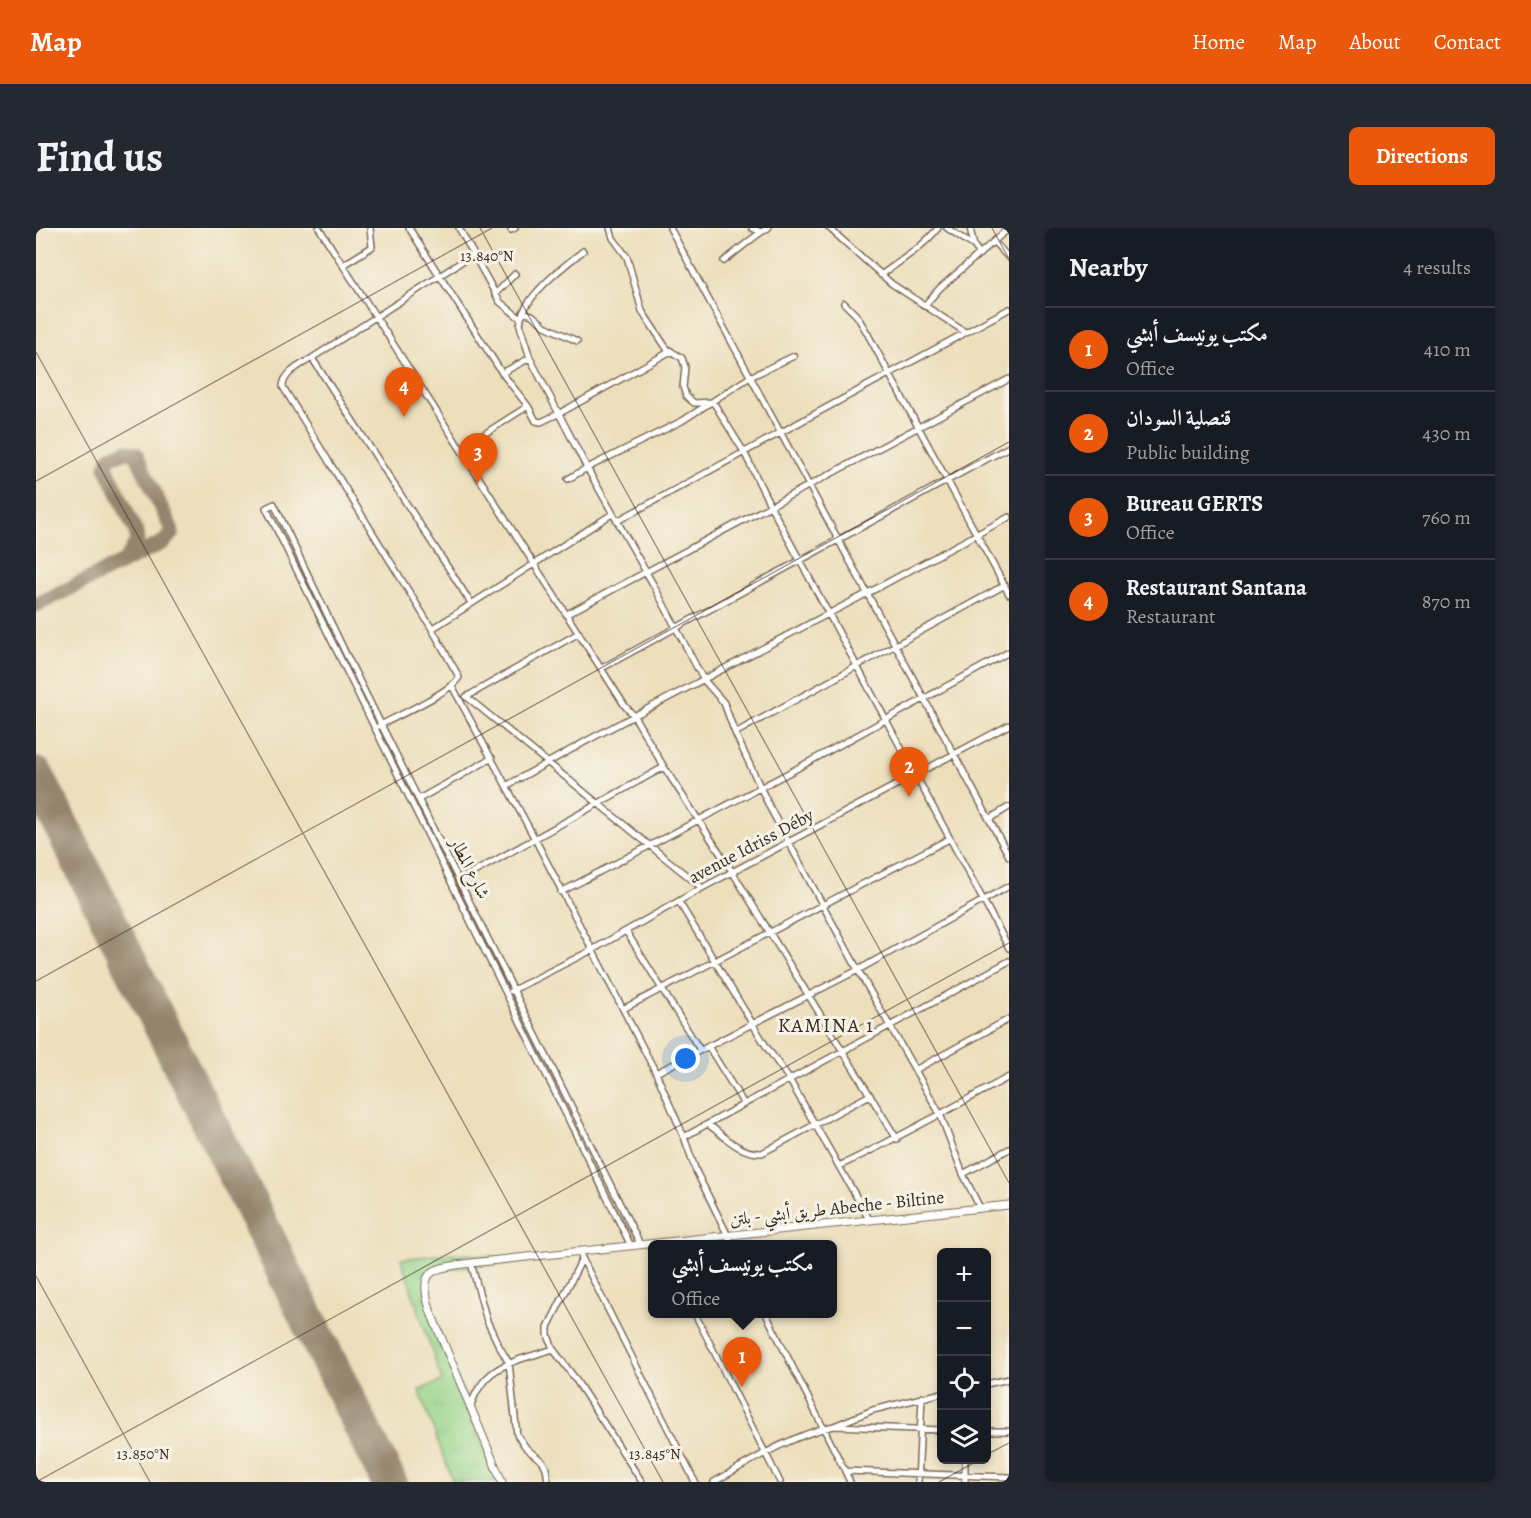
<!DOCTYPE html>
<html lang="en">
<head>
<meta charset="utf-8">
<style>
	:root { --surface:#171b24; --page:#242831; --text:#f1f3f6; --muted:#9ea1a6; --line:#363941; --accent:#ea580c }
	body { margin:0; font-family:Alegreya,Amiri,serif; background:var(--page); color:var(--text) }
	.controls { position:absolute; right:18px; bottom:18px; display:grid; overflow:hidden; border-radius:9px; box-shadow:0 3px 9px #0003 }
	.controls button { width:54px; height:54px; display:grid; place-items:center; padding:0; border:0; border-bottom:2px solid var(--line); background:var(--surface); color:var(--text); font:30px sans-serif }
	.you { position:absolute; left:650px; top:831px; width:21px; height:21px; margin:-15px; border:4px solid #fff; border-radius:50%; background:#1a73e8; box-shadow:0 0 0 9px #1a73e833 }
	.badge { display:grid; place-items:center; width:39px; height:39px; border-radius:50%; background:var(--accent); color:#fff; font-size:20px; font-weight:700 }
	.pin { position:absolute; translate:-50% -50px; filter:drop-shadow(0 2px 3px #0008) }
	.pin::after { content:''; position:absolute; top:32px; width:21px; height:18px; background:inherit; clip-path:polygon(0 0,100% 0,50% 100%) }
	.popup { position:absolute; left:612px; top:1012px; width:189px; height:78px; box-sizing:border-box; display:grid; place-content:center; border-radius:9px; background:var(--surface); filter:drop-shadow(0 2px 4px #0005); font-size:20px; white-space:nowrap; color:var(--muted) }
	.popup b { font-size:22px; color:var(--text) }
	.popup::after { content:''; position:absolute; left:50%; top:100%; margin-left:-12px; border:12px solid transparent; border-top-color:var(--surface) }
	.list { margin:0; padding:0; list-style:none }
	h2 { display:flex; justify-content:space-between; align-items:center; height:78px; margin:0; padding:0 24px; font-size:26px }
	h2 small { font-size:20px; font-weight:400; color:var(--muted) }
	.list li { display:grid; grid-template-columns:39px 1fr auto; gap:18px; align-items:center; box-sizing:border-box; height:84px; padding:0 24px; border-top:2px solid var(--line) }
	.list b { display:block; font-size:22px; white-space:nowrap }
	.list p { margin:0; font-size:20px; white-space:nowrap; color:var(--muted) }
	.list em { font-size:20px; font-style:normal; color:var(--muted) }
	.icon { flex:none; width:33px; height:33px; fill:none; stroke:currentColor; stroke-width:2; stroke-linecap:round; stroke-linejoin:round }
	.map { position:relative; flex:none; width:973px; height:1254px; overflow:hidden; border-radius:9px }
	header { display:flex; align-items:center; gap:36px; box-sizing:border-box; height:84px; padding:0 30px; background:var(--accent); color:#fff }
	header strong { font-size:28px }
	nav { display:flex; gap:33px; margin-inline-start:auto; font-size:21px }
	.intro { display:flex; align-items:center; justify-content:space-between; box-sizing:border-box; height:144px; padding:0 36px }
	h1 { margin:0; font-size:42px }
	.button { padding:15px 27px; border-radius:9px; background:var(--accent); color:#fff; font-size:21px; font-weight:700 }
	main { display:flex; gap:36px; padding:0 36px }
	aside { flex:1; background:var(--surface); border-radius:9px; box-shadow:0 3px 9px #0003 }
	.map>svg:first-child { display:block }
	.grass { fill:url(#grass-tufts); stroke:#698054; stroke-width:1.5 }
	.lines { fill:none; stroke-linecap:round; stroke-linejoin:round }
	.taxiway { stroke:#94846d; stroke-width:15 }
	.runway { stroke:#94846d; stroke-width:36 }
	.street-casing { stroke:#796955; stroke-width:8 }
	.secondary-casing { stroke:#796955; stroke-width:9 }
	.street { stroke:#fff; stroke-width:5 }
	.secondary { stroke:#fff; stroke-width:7 }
	.ticks { fill:none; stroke:#3b2a1e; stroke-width:1.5; stroke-opacity:0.45 }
	.labels { text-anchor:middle; stroke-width:6; stroke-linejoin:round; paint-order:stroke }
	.street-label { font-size:18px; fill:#3b2a1e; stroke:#f7f3e8 }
	.neighbourhood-label { font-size:20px; letter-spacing:1.5px; fill:#3b2a1e; stroke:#f7f3e8 }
	.ticks-label { font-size:15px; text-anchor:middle; fill:#3b2a1e; stroke:#f7f3e8; stroke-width:6; stroke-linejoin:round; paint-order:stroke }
</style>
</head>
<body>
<header>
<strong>Map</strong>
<nav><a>Home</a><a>Map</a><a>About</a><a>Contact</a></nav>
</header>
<div class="intro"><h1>Find us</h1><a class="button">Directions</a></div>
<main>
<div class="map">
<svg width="973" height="1254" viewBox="0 0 973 1254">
	<defs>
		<pattern id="grass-tufts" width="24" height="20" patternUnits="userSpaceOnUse" patternTransform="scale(1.5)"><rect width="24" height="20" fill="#97d58a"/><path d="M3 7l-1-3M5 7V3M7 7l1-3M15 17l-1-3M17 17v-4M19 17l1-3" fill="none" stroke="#83b777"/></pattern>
	</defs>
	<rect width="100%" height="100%" fill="#f7f3e8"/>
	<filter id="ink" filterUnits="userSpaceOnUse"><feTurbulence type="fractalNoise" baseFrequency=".0167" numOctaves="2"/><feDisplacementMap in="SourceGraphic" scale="12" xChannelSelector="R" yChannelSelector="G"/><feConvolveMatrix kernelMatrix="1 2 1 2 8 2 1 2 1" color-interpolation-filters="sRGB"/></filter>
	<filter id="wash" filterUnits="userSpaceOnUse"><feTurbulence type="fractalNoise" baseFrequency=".008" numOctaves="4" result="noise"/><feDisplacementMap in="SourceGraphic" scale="24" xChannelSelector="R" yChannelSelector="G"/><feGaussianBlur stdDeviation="1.35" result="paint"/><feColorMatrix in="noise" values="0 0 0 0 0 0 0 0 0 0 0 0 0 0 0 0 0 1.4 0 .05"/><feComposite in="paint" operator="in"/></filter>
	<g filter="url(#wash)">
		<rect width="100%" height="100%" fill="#eddfbc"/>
		<path class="grass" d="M 418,1025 L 503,1032 L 401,1042 L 391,1048 L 389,1068 L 461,1254 L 417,1254 L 383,1162 L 406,1153 L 365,1031 Z"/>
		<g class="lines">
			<path class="taxiway" d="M 0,377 L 128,314 L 136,305 L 135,300 L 100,226 L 90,223 L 73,230 L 70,239 L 100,304 L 101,313 L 89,333
				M 0,561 L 5,558"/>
			<path class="runway" d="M 0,547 L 353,1254"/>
		</g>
	</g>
	<g filter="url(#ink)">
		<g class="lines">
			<defs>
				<path id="street" d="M 283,0 L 589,478 L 598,488 L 628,539 L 697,645 L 861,911
					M 373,0 L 466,145 L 492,178 L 500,193 L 505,194 L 524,185 L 635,123
					M 423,0 L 464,74 L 485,91 L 484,98 L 494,130 L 551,240 L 618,358 L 667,451 L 688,475 L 699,505 L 734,580 L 822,742 L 904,886 L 927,946 L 944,980
					M 574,0 L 577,10 L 591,29 L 606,83 L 631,121 L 646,130 L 649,139 L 647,159 L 650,168 L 658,175 L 676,174 L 679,177 L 708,224 L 734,277 L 973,720
					M 634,0 C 748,209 860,419 973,628
					M 716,0 L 725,4
					M 793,0 L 856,56 L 929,104
					M 911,0 L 938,18 L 944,26
					M 934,0 L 938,18
					M 475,2 L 479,0
					M 958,14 L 973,30
					M 688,33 C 703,22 716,9 732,0
					M 307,37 L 336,19 L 334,0
					M 845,47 C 865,32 886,20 902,0
					M 459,66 L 479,46
					M 808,75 L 821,88 L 830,103 L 973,366
					M 888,78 L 904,60 L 972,1
					M 487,84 L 496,87 L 509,98 L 541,113
					M 485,91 C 491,66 527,39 547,23
					M 276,130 L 435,375
					M 466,145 L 494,130
					M 425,221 L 492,178
					M 532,251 L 551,240 L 646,193 L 714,149 L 758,128
					M 581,293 L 973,81
					M 531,386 L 973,151
					M 396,401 L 576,286
					M 566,440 L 973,219
					M 416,458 L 499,611 L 620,845 L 648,909 L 660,943 L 696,1016
					M 430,469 L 543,405
					M 431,469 L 666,660
					M 343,498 C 359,489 417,463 423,449 L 396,401 L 247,159 C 247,145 265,137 276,130 L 436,27
					M 699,505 L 969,357
					M 470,558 L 554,511 L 832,365 L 973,289
					M 383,571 L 456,530
					M 953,591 L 973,579
					M 424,652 L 628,539
					M 525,664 L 760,541 L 973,424
					M 643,674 L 730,818 L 753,851 L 833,991
					M 590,703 L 664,822
					M 475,763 L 556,722 L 666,660 L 973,497
					M 587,781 L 913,611
					M 672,818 L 708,876
					M 879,842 L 973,791
					M 620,845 L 822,742 L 973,658
					M 672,896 C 689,909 704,926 726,925 L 834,867
					M 648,909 C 756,849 865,793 973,733
					M 803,938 C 861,911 916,879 973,849
					M 927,946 L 973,921
					M 595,1018 L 230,280 L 238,276 L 310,426 L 604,1016
					M 543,1024 L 659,1254
					M 546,1031 L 512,1099 L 512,1107 L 517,1121 L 538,1149 L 606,1254
					M 435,1035 L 451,1093 L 463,1118 L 473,1135 L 481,1207 L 491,1221 L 507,1234 L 510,1240 L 512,1254
					M 659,1086 L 744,1254
					M 730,1086 L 809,1243
					M 950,1156 L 973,1151
					M 434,1180 C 448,1135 479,1134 517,1121
					M 798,1198 L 837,1182 L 906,1165
					M 950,1203 L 973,1203
					M 678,1254 C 713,1234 758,1206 798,1198 L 906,1202
					M 814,1254 L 809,1243 L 973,1249
					M 882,1254 L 886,1169
					M 929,1254 L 929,1232"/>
				<path id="secondary" d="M 466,1254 L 395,1085 C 381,1040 395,1041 435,1035 L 973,977"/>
			</defs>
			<use href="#street" class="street-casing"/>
			<use href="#secondary" class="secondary-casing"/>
			<use href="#street" class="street"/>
			<use href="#secondary" class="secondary"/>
		</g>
	</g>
	<path class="ticks" d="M 444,0 L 973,955M 956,0 L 973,31M 0,124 L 627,1254M 0,253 L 456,0M 0,753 L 973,214M 0,1048 L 114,1254M 950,1227 L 973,1215M 0,1254 L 973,715M 903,1254 L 943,1232"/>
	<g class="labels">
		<g class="street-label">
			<text transform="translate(715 618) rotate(-28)" y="6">avenue Idriss Déby</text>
			<text transform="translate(434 640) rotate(63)" y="6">شارع المطار</text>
			<text transform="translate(801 980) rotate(-6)" y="6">طريق أبشي - بلتن Abeche - Biltine</text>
		</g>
		<g class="neighbourhood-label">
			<text x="790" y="804">KAMINA 1</text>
		</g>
	</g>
	<g class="ticks-label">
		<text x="451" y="33">13.840°N</text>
		<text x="107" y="1231">13.850°N</text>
		<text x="619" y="1231">13.845°N</text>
	</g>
</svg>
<div class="controls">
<button>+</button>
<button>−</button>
<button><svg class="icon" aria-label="locate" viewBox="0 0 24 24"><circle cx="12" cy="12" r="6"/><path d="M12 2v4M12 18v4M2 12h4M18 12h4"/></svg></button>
<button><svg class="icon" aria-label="layers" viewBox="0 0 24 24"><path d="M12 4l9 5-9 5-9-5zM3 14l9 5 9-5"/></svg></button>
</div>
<div class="you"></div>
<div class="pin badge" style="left:706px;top:1159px">1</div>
<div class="popup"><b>مكتب يونيسف أبشي</b>Office</div>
<div class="pin badge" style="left:873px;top:569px">2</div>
<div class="pin badge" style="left:442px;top:255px">3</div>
<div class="pin badge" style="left:368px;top:189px">4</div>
</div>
<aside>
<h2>Nearby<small>4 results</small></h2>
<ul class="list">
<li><span class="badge">1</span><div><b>مكتب يونيسف أبشي</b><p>Office</p></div><em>410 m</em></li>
<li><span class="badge">2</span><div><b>قنصلية السودان</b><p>Public building</p></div><em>430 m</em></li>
<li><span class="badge">3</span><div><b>Bureau GERTS</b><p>Office</p></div><em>760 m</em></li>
<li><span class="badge">4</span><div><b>Restaurant Santana</b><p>Restaurant</p></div><em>870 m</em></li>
</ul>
</aside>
</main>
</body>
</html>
